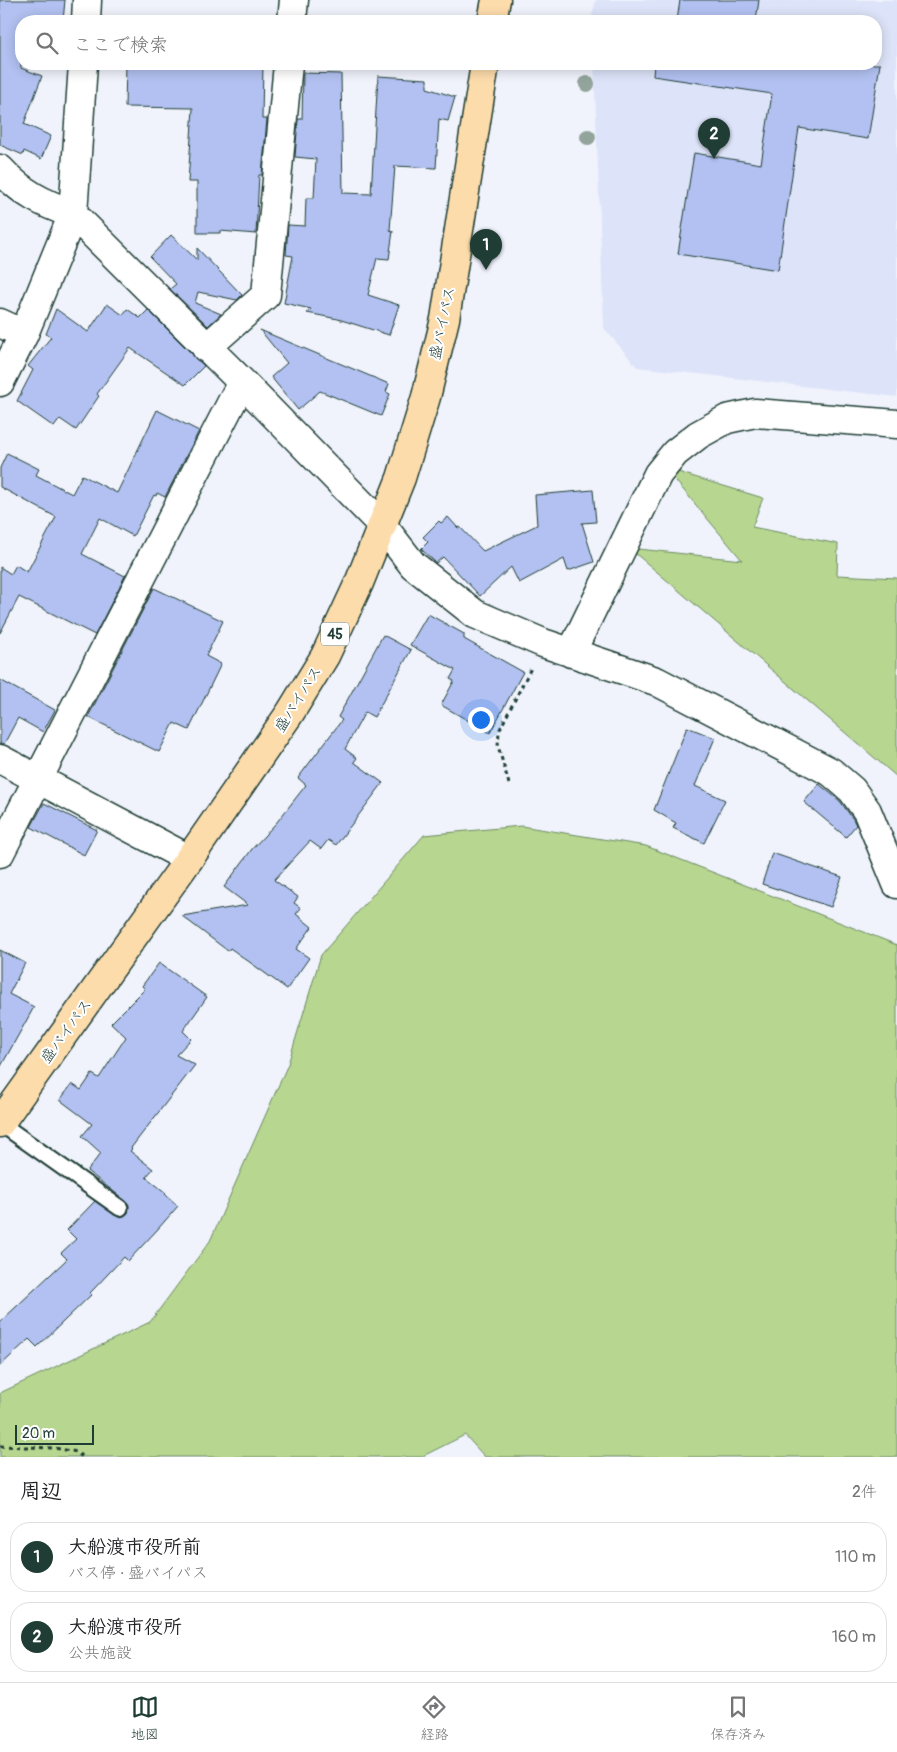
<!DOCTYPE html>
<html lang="ja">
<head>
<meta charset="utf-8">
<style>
	:root { --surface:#fff; --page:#f2f2f2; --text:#202124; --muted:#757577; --line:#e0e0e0; --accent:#1f3d34 }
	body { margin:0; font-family:Pangolin,"Klee One",sans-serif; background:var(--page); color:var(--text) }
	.scale { position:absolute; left:15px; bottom:12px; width:79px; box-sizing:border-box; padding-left:5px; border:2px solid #1f3d34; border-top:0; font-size:14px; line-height:18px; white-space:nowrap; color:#1f3d34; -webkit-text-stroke:4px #fff; paint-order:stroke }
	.you { position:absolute; left:480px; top:719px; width:18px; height:18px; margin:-12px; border:4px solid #fff; border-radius:50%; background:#1a73e8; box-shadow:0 0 0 8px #1a73e833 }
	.badge { display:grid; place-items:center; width:32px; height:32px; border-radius:50%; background:var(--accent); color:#fff; font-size:16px; font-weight:700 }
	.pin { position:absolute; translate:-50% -41px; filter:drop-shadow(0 1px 2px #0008) }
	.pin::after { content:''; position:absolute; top:26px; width:18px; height:15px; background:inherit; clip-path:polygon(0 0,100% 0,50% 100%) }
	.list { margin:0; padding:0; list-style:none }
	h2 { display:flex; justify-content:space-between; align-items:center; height:65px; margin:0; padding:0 20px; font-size:21px }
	h2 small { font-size:16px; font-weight:400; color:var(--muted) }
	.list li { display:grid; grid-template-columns:32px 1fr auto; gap:15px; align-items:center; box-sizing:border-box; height:70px; margin:0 10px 10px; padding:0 10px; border:1px solid var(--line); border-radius:20px }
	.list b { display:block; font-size:19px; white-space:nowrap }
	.list p { margin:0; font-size:16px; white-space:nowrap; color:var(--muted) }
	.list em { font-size:16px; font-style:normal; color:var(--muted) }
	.icon { flex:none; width:28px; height:28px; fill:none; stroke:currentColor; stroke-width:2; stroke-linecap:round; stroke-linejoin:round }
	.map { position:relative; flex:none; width:897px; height:1457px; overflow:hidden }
	.search { position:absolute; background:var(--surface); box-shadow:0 2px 12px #0003; left:15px; right:15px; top:15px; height:55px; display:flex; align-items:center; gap:12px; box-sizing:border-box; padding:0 18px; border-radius:20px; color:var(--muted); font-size:19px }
	.sheet { height:225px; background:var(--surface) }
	nav { display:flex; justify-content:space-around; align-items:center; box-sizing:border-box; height:70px; border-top:1px solid var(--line); background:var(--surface); font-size:14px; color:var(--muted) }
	nav a { display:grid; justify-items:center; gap:2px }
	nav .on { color:var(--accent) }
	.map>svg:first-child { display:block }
	.built { fill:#dde4f9 }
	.green { fill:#b7d68f; stroke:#6b8a62 }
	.building { fill:#b2c1f1; stroke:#1f3d34 }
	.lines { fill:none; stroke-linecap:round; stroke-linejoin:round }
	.lane-casing { stroke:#1f3d34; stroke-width:19 }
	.street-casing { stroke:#1f3d34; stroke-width:31 }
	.highway-casing { stroke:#1f3d34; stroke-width:31 }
	.path { stroke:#1f3d34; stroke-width:3; stroke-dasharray:4 4; stroke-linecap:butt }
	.lane { stroke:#fff; stroke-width:15 }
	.street { stroke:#fff; stroke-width:28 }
	.highway { stroke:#fddcac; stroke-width:28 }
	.tree { fill:#92a49b }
	.labels { text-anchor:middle; stroke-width:4; stroke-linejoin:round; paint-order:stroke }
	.shield { fill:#fff; stroke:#627771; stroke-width:1 }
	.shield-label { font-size:14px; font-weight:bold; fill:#1f3d34 }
	.street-label { font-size:15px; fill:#1f3d34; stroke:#fff }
</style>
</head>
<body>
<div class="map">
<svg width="897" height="1457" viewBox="0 0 897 1457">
	<rect width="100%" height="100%" fill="#f0f3fc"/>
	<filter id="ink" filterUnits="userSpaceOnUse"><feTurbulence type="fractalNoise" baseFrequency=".02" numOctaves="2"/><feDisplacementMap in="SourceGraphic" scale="10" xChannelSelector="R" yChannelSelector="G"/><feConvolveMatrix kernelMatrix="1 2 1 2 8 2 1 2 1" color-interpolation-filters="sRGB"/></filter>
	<g filter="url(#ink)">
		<path class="built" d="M 596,0 L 897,0 L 897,397 L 637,367 L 604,328 L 594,64 L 876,64 L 876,21 L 592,21 L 592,15 Z"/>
		<path class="green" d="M 665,468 L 763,498 L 752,527 L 838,544 L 837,575 L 897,578 L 897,777 L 629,548 L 742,560 Z
			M 521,826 L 646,846 L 897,945 L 897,1457 L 485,1457 L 465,1435 L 421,1457 L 0,1457 L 0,1393 L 150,1322 L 210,1241 L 288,1064 L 321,955 L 424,835 Z"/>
		<path class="building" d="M 0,0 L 65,0 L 63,21 L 21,21 L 21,68 L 42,76 L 24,124 L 51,136 L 41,159 L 24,151 L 23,155 L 0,145 Z
			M 680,0 L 759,0 L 756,21 L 677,21 Z
			M 126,64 L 263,64 L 262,119 L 267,119 L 262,175 L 259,175 L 256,234 L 220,231 L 220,233 L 197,233 L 197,182 L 188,182 L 193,108 L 125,107 Z
			M 654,64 L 880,64 L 868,139 L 799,128 L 778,270 L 678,254 L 694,153 L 761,164 L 772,94 L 653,76 Z
			M 303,73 L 341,74 L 343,193 L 371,194 L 378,76 L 427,79 L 427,88 L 455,97 L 448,121 L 439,119 L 436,168 L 395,166 L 390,230 L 393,231 L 389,259 L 377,258 L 368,295 L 399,305 L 389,335 L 338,319 L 307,313 L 311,309 L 284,303 L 293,256 L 286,255 L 288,225 L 305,226 L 306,198 L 314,198 L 316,159 L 295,157 L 298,119 L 302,119 Z
			M 171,235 L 197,260 L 197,248 L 242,295 L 237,300 L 198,292 L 195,303 L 221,314 L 208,326 L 170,289 L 176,284 L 150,257 Z
			M 107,304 L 123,315 L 127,309 L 140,318 L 148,310 L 204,366 L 185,385 L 130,348 L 97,394 L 99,396 L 76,430 L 60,419 L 54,427 L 17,401 L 33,370 L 28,366 L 51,337 L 46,334 L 56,309 L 88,332 Z
			M 260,330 L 389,384 L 386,392 L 390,394 L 381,416 L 320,391 L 298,410 L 271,377 L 287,363 Z
			M 157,410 L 199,431 L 165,497 L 157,493 L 156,496 L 154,495 L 133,536 L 100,518 L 82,554 L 125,576 L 95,635 L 19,597 L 0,633 L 0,567 L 11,574 L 16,565 L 27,572 L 56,517 L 0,487 L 0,468 L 7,453 L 39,469 L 36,475 L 72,494 L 82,475 L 117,493 Z
			M 593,490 L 596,522 L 582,523 L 594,562 L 568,571 L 564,559 L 519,583 L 511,567 L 480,596 L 443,557 L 436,563 L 421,549 L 428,542 L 423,537 L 439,521 L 441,523 L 448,517 L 458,528 L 460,527 L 483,551 L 537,525 L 535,495 Z
			M 154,588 L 223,621 L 206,656 L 221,664 L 189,730 L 174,723 L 159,752 L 88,717 Z
			M 428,614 L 464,634 L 464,639 L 523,672 L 490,733 L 441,705 L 454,681 L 450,679 L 455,670 L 410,645 Z
			M 383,635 L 411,650 L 374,717 L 365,712 L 345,749 L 357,758 L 354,762 L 383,783 L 336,845 L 328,840 L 321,849 L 310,841 L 274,880 L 298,897 L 294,903 L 301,908 L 296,914 L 312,927 L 296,949 L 309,958 L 287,989 L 230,948 L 228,951 L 182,916 L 248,905 L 224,887 L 252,849 L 277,822 L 306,785 L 298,778 L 342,720 L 338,717 Z
			M 0,680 L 55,710 L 43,732 L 18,718 L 4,744 L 0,743 Z
			M 687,727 L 715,738 L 695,786 L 725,800 L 704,843 L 673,828 L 676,823 L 654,810 Z
			M 819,784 L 840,801 L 853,819 L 856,825 L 846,837 L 804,802 Z
			M 44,803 L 97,830 L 84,855 L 31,827 Z
			M 772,853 L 842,877 L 831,907 L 762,884 Z
			M 0,950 L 25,963 L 9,994 L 34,1007 L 0,1068 Z
			M 159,963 L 207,997 L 183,1031 L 191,1039 L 176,1055 L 195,1065 L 131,1148 L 132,1149 L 130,1151 L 153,1169 L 146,1177 L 166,1193 L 165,1194 L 178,1206 L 157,1230 L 128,1261 L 124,1257 L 90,1293 L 91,1295 L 37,1347 L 29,1339 L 0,1366 L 0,1322 L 67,1259 L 61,1253 L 76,1239 L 67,1230 L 95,1201 L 119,1217 L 124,1216 L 128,1213 L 129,1205 L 126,1201 L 87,1171 L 101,1153 L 82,1136 L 92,1124 L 60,1100 L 72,1084 L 81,1090 L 92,1074 L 99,1078 L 126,1037 L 111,1023 L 145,989 L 142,986 Z"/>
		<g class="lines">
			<defs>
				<path id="lane" d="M 0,1123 L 120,1208"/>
				<path id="street" d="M 86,21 L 87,0
					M 292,21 L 294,0
					M 0,169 C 22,193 42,203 73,214 L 242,382 L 382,525 L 413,565 L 475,614 L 543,643 L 656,681 L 831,772 L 852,790 L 867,811 L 897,884
					M 0,323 L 24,334
					M 206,348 L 266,295 L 288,64
					M 0,382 L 24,334 L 73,214 L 83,64
					M 571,653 L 658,474 L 675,453 L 698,435 L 727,419 L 755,413 L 897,424
					M 0,759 L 189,859
					M 0,853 L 242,382"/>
				<path id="highway" d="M 492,21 L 496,0
					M 0,1123 L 189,859 L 290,713 L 325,656 L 359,583 L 401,478 L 426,397 L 445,319 L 485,64"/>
			</defs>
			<use href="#lane" class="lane-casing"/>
			<use href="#street" class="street-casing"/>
			<use href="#highway" class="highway-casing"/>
			<path class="path" d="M 509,784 L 498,746 L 499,731 L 532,666
				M 0,1446 L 54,1448 L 77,1452 L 82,1457"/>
			<use href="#lane" class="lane"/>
			<use href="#street" class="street"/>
			<use href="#highway" class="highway"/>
		</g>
		<g class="tree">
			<circle cx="587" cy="84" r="8"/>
			<circle cx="588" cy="137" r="8"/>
		</g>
	</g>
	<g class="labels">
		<rect class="shield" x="321" y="622.5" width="28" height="23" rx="4"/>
		<g class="shield-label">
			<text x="335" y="639">45</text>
		</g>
		<g class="street-label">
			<text transform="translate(442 323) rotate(-78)" y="5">盛バイパス</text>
			<text transform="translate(298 699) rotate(-58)" y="5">盛バイパス</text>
			<text transform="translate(66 1031) rotate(-54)" y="5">盛バイパス</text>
		</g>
	</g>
</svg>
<div class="scale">20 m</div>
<div class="you"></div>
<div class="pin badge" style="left:486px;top:270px">1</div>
<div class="pin badge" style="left:714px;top:159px">2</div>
<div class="search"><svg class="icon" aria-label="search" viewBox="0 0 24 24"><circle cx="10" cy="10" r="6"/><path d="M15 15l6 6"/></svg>ここで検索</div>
</div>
<section class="sheet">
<h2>周辺<small>2件</small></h2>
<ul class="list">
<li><span class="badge">1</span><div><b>大船渡市役所前</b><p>バス停 · 盛バイパス</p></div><em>110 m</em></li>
<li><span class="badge">2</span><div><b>大船渡市役所</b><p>公共施設</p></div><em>160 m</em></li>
</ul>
</section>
<nav>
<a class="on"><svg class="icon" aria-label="map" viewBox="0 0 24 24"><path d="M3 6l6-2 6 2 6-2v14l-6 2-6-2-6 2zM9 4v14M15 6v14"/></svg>地図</a>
<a><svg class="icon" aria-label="directions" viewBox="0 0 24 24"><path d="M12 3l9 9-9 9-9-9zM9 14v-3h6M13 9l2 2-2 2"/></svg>経路</a>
<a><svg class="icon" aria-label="saved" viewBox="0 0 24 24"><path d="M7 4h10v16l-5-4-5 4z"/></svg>保存済み</a>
</nav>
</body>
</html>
